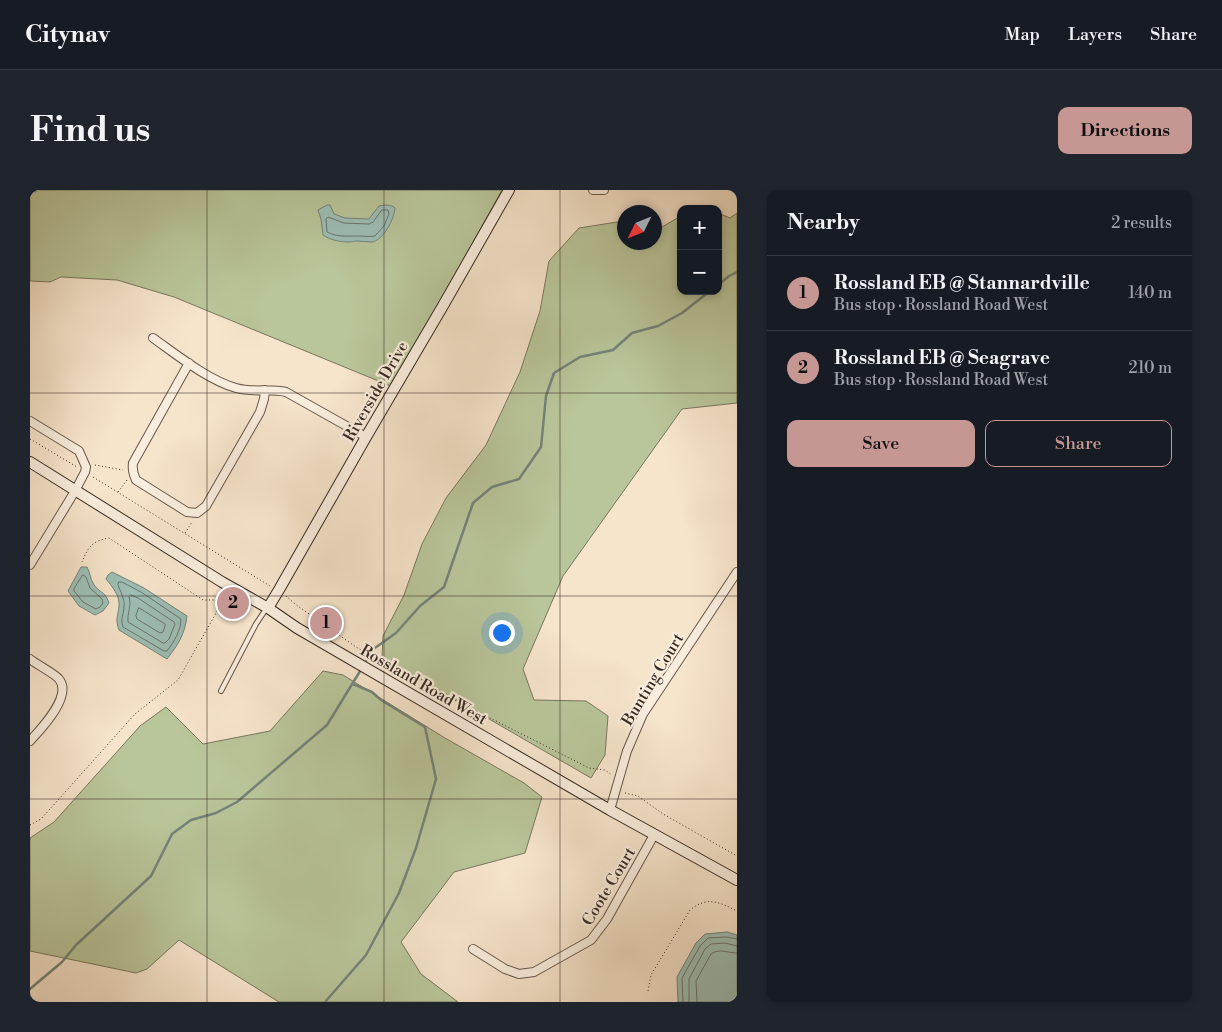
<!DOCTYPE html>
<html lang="en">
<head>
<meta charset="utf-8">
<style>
	:root { --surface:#171b24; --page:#20242c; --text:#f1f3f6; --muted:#9ea1a6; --line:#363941; --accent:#c59692 }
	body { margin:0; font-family:"Libre Bodoni",serif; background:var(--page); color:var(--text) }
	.controls { position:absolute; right:15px; top:15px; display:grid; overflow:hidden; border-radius:10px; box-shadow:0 2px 8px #0003 }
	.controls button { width:45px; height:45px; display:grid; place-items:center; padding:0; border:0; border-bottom:1px solid var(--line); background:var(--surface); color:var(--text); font:25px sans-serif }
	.compass { position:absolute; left:587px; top:15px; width:45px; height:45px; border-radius:50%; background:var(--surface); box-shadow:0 2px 8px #0003; rotate:227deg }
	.you { position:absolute; left:471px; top:442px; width:18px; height:18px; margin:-12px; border:4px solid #fff; border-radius:50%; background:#1a73e8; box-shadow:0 0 0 8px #1a73e833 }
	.badge { display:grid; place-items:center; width:32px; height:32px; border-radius:50%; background:var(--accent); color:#111; font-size:16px; font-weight:700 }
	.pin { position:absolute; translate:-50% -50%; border:2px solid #fff; box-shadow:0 1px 5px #0006 }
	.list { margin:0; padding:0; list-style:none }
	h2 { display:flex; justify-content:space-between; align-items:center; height:65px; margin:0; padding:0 20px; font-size:21px }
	h2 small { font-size:16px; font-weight:400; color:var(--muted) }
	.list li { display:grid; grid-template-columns:32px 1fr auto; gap:15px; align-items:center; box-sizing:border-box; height:75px; padding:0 20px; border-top:1px solid var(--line) }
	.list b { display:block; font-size:19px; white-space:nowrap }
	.list p { margin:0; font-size:16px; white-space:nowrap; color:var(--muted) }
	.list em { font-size:16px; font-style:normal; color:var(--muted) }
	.actions { display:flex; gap:10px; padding:15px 20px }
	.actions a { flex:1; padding:11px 0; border:1px solid var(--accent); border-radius:10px; text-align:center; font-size:18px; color:var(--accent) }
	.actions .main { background:var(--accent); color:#111 }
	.map { position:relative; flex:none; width:707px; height:812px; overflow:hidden; border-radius:10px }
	header { display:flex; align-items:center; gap:30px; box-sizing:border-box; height:70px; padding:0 25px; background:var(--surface); border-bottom:1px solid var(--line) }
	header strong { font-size:24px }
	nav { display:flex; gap:28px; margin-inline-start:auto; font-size:18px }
	.intro { display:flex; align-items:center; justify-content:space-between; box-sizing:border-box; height:120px; padding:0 30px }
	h1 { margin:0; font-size:35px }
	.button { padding:12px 22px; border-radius:10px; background:var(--accent); color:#111; font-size:18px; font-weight:700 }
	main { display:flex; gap:30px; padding:0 30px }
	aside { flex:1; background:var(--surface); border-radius:10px; box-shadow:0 2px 8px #0003 }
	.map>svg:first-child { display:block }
	.green { fill:#b9c59a; stroke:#78775e }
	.water { fill:#9dbfb6; stroke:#74837a }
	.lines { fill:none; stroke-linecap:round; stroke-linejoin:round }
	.shore { stroke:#6a746c; stroke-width:1 }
	.stream { stroke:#74837a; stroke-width:2.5 }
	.lane-casing { stroke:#66584c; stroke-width:6 }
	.street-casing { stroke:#66584c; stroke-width:10 }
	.secondary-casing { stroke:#362921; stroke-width:12 }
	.path { stroke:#362921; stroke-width:1; stroke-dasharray:1 2.5; stroke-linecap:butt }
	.lane { stroke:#f9eddd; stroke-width:4 }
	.street { stroke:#f9eddd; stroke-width:8 }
	.secondary { stroke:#f9eddd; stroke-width:10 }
	.grid { fill:none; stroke:#362921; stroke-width:1; stroke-opacity:0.55 }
	.labels { text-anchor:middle; stroke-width:4.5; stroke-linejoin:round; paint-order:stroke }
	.street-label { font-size:16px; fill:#362921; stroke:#f9eddd }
</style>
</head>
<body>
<header>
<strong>Citynav</strong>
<nav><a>Map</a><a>Layers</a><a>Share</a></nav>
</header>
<div class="intro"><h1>Find us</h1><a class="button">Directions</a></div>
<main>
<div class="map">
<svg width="707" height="812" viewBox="0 0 707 812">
	<rect width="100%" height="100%" fill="#f6e4cb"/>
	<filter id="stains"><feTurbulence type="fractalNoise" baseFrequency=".004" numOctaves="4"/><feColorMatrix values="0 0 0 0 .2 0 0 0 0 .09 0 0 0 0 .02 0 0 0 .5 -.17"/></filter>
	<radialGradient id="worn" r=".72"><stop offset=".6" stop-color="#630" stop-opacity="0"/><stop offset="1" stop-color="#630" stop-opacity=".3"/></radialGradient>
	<path class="green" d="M 0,0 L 472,0 L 363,197 L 144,107 L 87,90 L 31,87 L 20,92 L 0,91 Z
		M 688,23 L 700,28 L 707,23 L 707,213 L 652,219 L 533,386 L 493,479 L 504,510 L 556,511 L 578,526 L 575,565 L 561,588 L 352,467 L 353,446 L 374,405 L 392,354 L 416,308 L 456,255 L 490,182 L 510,121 L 519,71 L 549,38 L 587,32 L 594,33 L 594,52 L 624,52 L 625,37 L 630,38 L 651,26 L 651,101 L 688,101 Z
		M 293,481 L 313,485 L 415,548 L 494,593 L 512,607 L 495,663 L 424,682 L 371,752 L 391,784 L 428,812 L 249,812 L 149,750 L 117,779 L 106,783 L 0,761 L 0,648 L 24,632 L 110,536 L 136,517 L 173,554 L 240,541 Z"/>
	<path class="water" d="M 297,15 L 300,15 L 304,24 L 315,28 L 339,29 L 349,16 C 355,15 361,14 365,18 C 364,29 354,50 342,52 C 337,52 332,51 327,51 C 324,51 321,52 319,52 C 310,52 300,50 293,45 L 291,29 L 288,20 Z
		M 51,377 L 57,377 C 60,382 60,388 63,393 C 68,403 75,400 79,413 L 73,421 L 65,425 L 49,416 L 38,401 Z
		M 82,382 L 114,398 L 157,426 C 155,444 148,455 137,469 L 89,440 C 85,429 88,426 89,416 C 90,406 82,396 76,389 L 78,385 Z
		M 697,742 L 707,745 L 707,812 L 648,812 L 647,787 L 666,753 L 675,744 Z"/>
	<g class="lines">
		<path class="shore" d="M 352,20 L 358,20 L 359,24 L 354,36 L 345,46 C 339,47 333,46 327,46 C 316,46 307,47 297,42 L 296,29 L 298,27 L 314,33 L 339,34 L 343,32 Z
			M 53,385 L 56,387 L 60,398 L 72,409 L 73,413 L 70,417 L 66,419 L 53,412 L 44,401 L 44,399 Z
			M 89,392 L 92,392 L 111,402 L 151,429 C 151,440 144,452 137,461 L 134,461 L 93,437 C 90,428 94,424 94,416 C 95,409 90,401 88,395 Z
			M 101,405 L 108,408 L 144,432 L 145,434 L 139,449 L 135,453 L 133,453 L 98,432 C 97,423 102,416 99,407 Z
			M 109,418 L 111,419 L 135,434 L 135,436 L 133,442 L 130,443 L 107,429 L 106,426 Z
			M 653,812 L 652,788 L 670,756 L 678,748 L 696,747 L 707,749
			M 659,812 L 659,789 L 675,759 L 681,754 L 695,753 L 707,756
			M 667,812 L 666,791 L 681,764 C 689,758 698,763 707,763"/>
		<path class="stream" d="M 0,4 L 7,0
			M 688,95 L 699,86 L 707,82
			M 335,473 L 342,460 L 366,443 L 390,416 L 414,397 L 443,313 L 462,297 L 489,289 L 511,257 L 516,206 L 524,183 L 550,167 L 583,160 L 602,143 L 628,136 L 652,123 L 680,101
			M 0,799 L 32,772 L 46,755 L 121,686 L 142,644 L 161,630 L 186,623 L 207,612 L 297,535 L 332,478
			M 295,812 L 336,765 L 369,703 L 386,658 L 406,589 L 395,537 L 351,510 L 342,502 L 323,494"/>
		<defs>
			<path id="lane" d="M 191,501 L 226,434 L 236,419"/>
			<path id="street" d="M 563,0 L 574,0
				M 123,148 C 147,165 178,190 206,198 C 223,203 238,198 256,202 L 336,247
				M 159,173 L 103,273 C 102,280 103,284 106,290 L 157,322 L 167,323 L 176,316 L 230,222 L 234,209 L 235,200
				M 0,231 L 49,261 L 56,277 L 55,282 L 45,301 L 0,375
				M 0,469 C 6,474 25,484 29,489 C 43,506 11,539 0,551
				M 580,620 L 597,561 L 613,524 L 707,382
				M 443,759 L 475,779 L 489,784 L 504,782 L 561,750 L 577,729 L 624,645"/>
			<path id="secondary" d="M 0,272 L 192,392 L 238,418 L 267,438 L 580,620 L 707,690
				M 238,418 L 250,398 L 336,247 L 414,114 L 479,0"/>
		</defs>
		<use href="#lane" class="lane-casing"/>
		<use href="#street" class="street-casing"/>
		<use href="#secondary" class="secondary-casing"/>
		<path class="path" d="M 0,249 L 47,277
			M 65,275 L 93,280
			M 63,287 L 240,396
			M 88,302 L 97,290
			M 155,343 L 162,332
			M 256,406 L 265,414 L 326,457 L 375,485 L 559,578 L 575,580 L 582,585
			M 595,603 L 608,606 L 633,624 L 707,666
			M 0,635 L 11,629 L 105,524 L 148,490 L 185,425 L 187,420 L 186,410 L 173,410 L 79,348 C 62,351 58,357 52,372
			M 618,801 L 621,785 L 660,720 C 677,706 689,712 707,721"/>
		<use href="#lane" class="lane"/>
		<use href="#street" class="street"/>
		<use href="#secondary" class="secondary"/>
	</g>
	<path class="grid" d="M 177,0 L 177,812M 354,0 L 354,812M 530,0 L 530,812M 0,203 L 707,203M 0,406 L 707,406M 0,609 L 707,609"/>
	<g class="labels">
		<g class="street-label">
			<text transform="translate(345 201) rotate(-60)" y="6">Riverside Drive</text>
			<text transform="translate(622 489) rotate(-59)" y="6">Bunting Court</text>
			<text transform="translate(394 494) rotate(30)" y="6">Rossland Road West</text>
			<text transform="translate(578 696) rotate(-59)" y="6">Coote Court</text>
		</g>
	</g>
	<rect width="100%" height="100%" filter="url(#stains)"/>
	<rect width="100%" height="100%" fill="url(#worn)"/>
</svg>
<div class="controls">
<button>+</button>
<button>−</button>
</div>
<svg class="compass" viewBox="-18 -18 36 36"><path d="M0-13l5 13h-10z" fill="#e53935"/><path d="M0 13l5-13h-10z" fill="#9ea1a6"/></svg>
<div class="you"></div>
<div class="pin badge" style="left:296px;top:433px">1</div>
<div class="pin badge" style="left:203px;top:413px">2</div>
</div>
<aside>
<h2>Nearby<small>2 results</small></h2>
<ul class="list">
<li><span class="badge">1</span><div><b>Rossland EB @ Stannardville</b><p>Bus stop · Rossland Road West</p></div><em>140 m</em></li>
<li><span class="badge">2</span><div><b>Rossland EB @ Seagrave</b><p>Bus stop · Rossland Road West</p></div><em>210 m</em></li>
</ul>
<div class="actions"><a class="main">Save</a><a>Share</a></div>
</aside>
</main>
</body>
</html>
